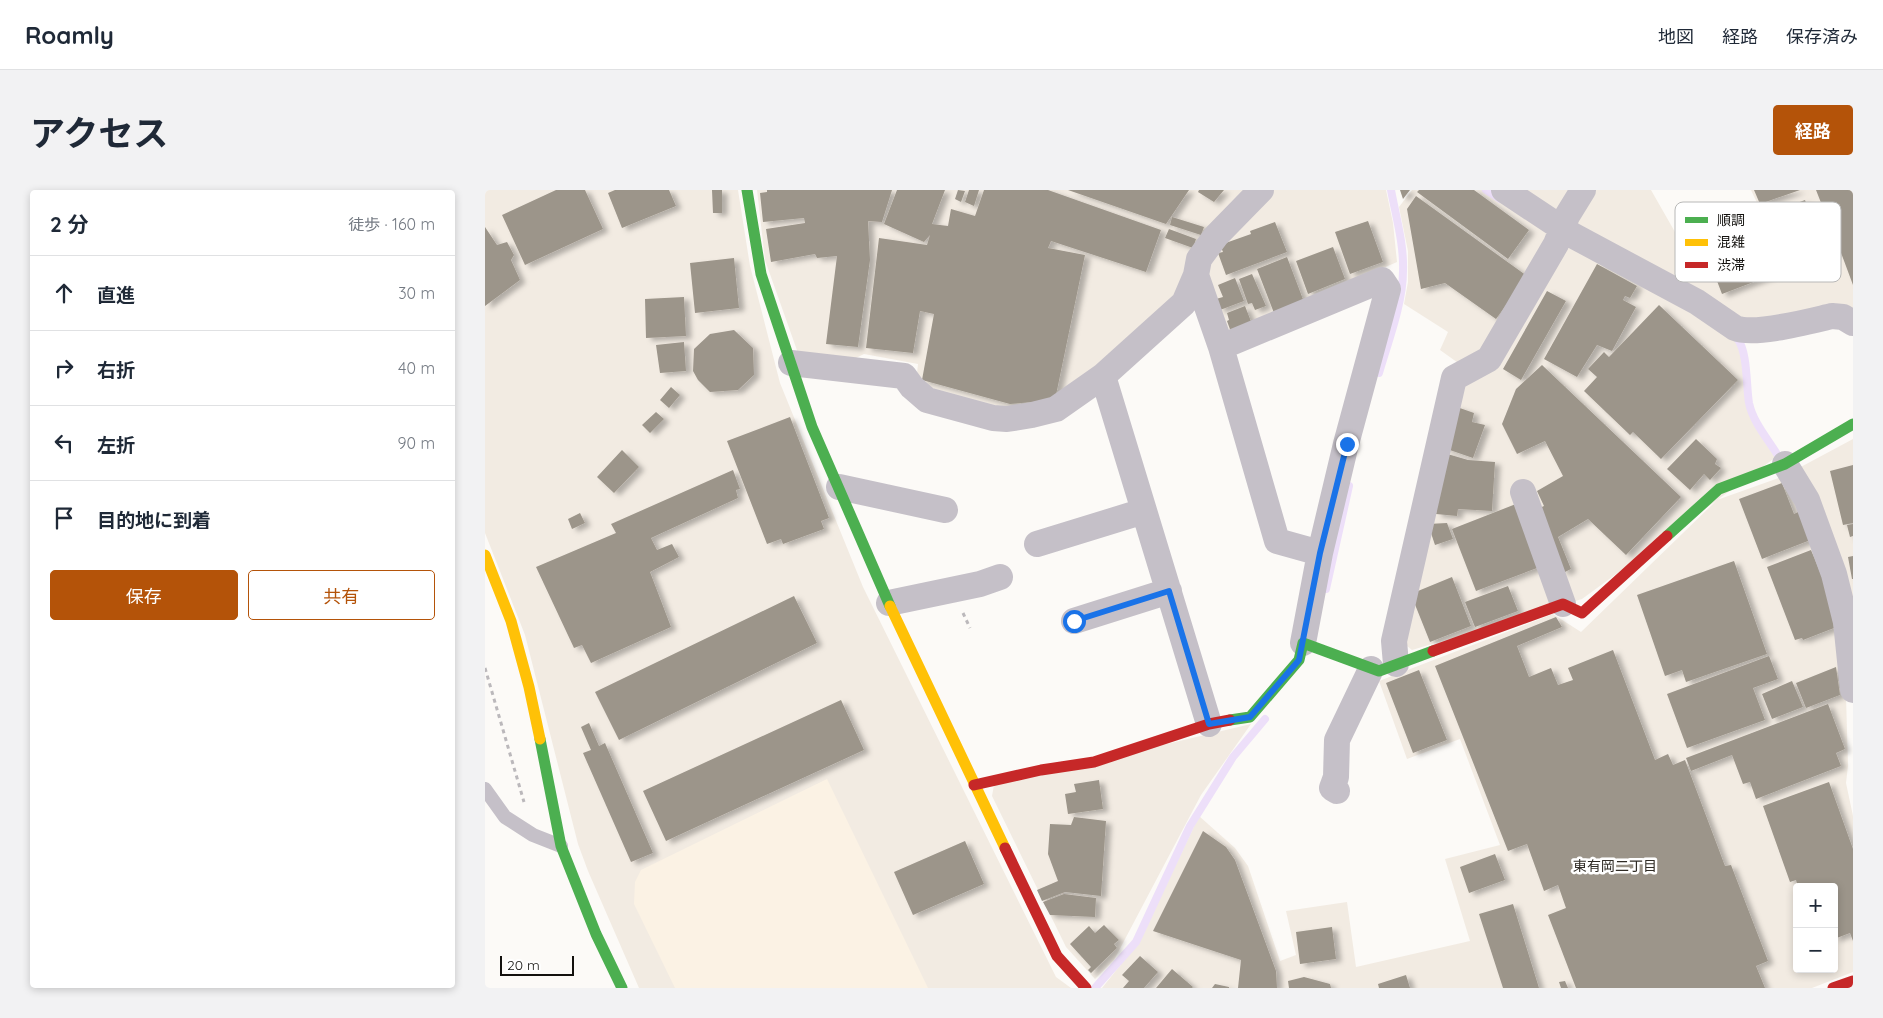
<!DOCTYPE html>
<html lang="ja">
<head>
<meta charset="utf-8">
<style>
	:root { --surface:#fff; --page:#f2f2f3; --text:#1f2937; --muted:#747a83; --line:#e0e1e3; --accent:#b45309 }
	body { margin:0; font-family:Quicksand,"Noto Sans JP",sans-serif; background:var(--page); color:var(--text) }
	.controls { position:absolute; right:15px; bottom:15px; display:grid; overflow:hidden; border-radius:5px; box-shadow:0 2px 8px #0003 }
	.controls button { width:45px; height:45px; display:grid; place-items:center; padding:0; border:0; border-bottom:1px solid var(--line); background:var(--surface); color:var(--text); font:25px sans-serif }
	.scale { position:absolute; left:15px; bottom:12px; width:74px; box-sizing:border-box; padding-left:5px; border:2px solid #13110e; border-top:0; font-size:14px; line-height:18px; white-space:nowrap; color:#13110e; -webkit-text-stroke:4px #fff; paint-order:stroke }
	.stop { position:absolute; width:15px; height:15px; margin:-11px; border:4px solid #1a73e8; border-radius:50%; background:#fff }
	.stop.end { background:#1a73e8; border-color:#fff; box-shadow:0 1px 5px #0008 }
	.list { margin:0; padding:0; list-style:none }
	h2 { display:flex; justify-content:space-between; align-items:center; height:65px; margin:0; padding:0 20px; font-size:21px }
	h2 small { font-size:16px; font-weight:400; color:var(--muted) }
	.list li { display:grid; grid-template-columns:32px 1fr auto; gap:15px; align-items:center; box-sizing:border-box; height:75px; padding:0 20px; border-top:1px solid var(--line) }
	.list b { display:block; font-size:19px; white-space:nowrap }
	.list em { font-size:16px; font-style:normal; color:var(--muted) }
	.actions { display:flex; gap:10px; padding:15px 20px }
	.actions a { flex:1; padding:11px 0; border:1px solid var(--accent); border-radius:5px; text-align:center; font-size:18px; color:var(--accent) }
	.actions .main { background:var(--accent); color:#fff }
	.icon { flex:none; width:28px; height:28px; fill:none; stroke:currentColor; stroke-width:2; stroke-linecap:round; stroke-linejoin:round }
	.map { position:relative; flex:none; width:1368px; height:798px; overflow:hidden; border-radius:5px }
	header { display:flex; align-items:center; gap:30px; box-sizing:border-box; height:70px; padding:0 25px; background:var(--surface); border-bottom:1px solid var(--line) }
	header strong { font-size:24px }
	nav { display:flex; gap:28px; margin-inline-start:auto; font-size:18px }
	.intro { display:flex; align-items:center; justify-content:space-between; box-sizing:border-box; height:120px; padding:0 30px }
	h1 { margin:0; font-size:35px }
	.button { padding:12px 22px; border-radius:5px; background:var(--accent); color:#fff; font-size:18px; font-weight:700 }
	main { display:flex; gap:30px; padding:0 30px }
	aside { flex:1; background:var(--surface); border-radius:5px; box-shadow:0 2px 8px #0003 }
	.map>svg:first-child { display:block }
	.built { fill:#f2ebe2; fill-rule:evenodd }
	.green { fill:#fbf2e4 }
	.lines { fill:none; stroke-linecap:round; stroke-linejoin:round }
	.stream { stroke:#eddff9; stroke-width:8 }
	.building { fill:#9c958a; filter:url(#shadow) }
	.path { stroke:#bbb8bb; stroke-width:3; stroke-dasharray:4 4; stroke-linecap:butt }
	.lane { stroke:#c5c0c8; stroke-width:14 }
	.street { stroke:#c5c0c8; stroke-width:26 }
	.fast { stroke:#4caf50; stroke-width:11 }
	.slow { stroke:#ffc107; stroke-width:11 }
	.jam { stroke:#c62828; stroke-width:11 }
	.route { stroke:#1a73e8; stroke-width:6 }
	.labels { text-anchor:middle; stroke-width:5; stroke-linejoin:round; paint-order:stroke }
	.neighbourhood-label { font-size:14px; fill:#2f2b25; stroke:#fff }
	.key { fill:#fff; stroke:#b8b8b7; stroke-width:1 }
	.key-label { font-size:14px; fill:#13110e }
</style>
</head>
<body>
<header>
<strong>Roamly</strong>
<nav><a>地図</a><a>経路</a><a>保存済み</a></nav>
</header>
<div class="intro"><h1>アクセス</h1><a class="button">経路</a></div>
<main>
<aside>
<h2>2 分<small>徒歩 · 160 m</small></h2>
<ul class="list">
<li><svg class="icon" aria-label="ahead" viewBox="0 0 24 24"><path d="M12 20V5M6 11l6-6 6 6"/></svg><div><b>直進</b></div><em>30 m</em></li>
<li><svg class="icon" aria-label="right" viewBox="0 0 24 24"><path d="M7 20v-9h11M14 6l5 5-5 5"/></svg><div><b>右折</b></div><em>40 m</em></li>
<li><svg class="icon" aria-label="left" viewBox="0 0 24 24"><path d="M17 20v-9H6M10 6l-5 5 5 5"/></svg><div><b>左折</b></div><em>90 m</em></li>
<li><svg class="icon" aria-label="arrive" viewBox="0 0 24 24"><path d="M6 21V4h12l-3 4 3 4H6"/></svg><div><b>目的地に到着</b></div></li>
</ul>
<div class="actions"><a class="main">保存</a><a>共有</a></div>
</aside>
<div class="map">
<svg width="1368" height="798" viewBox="0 0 1368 798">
	<defs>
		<filter id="shadow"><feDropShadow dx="5.5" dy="3" stdDeviation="2.5" flood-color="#0004"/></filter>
	</defs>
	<rect width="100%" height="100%" fill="#fcfaf7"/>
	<path class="built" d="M 0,0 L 253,0 L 265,76 L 295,193 L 378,397 L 571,787 L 586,798 L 154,798 L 103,681 L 93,654 L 40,445 L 0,343 Z
		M 272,0 L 764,0 L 699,97 L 575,211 L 510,222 L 431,193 L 433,174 L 379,164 L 371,168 L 314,166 L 280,70 Z
		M 786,0 L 901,0 L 908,33 L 912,72 L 743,146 L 718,86 L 724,63 Z
		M 927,0 L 998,0 L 1068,45 L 995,168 L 976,175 L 955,160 L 963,142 L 919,114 L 923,92 L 923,61 L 914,17 Z
		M 1035,0 L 1086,0 L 1074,18 L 1066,21 Z
		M 1110,0 L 1166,0 L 1194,49 L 1273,15 L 1266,0 L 1368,0 L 1368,128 L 1262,132 L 1088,36 Z
		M 1079,52 L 1163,97 L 1250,150 L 1257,166 L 1264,223 L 1276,245 L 1291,267 L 1097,409 L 927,460 L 916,451 L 971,197 Z
		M 1368,249 L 1368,429 L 1312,279 Z
		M 1299,286 L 1342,386 L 1361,506 L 1363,576 L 1361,593 L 1368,626 L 1368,782 L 1327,798 L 617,798 L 654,752 L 714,626 L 750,658 L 763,676 L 795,771 L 811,765 L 801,721 L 862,712 L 871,777 L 985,751 L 960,669 L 1015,655 L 975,549 L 922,569 L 894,491 L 1068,424 L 1096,442 L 1232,310 ZM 1312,697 L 1349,697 L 1349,779 L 1312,779 Z
		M 766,534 L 716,605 L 629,770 L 610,789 L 581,757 L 507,606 L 509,595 Z"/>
	<path class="green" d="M 342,589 L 443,798 L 190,798 L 149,714 L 150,692 L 156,680 Z"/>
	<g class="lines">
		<path class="stream" d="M 1001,0 L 1015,9
			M 1252,148 C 1263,162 1261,195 1264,213 C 1268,232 1282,248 1292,264
			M 894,183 C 903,152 918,113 918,81 C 919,54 911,27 906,0
			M 841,399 L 864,296
			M 610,798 L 651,752 L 705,636 L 748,567 L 780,529"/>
	</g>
	<path class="building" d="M 71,0 L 100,0 L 118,39 L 40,75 L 17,25 Z
		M 130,0 L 184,0 L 191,16 L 137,38 L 123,3 Z
		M 227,0 L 237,0 L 237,23 L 228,23 Z
		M 282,0 L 407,0 L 397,32 L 383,31 L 385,70 L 373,157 L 341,154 L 352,66 L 332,68 L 330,64 L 286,72 L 281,39 L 320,33 L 319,28 L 278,32 L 275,3 L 282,2 Z
		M 412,0 L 460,0 L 447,34 L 463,36 L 466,19 L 490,26 L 499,0 L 563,0 L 676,40 L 661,82 L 566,51 L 563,58 L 600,65 L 570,210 L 525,214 L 437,190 L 449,124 L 435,121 L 428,163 L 381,158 L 394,48 L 442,55 L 445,45 L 439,52 L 399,34 Z
		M 473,0 L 480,1 L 476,12 L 470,9 Z
		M 484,0 L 494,0 L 489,16 L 480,12 Z
		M 583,0 L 704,0 L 681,34 Z
		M 714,0 L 739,0 L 729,12 L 713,2 Z
		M 915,0 L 925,0 L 918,9 Z
		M 934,0 L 989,0 L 1044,40 L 1023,69 L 932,2 Z
		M 1269,0 L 1315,0 L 1275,14 Z
		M 1331,0 L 1368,0 L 1368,95 L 1355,60 L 1348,63 L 1342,48 L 1349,45 L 1345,34 L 1333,39 L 1331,32 L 1342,28 Z
		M 931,6 L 1042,86 L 1011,129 L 960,93 L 936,99 L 922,19 Z
		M 1320,10 L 1340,65 L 1237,104 L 1216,49 Z
		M 687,27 L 719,37 L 716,45 L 685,35 Z
		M 883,31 L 898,72 L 865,84 L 850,42 Z
		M 790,32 L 802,62 L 741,85 L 733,63 L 738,62 L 735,55 L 766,44 L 765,41 Z
		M 0,37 L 12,55 L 22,52 L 29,65 L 26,70 L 35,90 L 0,116 Z
		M 684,39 L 711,49 L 708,58 L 680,48 Z
		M 848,57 L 860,89 L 823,104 L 811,71 Z
		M 802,67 L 819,112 L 789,123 L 772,79 Z
		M 249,68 L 254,118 L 210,123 L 205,73 Z
		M 1112,74 L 1152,96 L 1145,108 L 1140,106 L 1138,110 L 1151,117 L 1127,161 L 1112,155 L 1092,187 L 1059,169 Z
		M 767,84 L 781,116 L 770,120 L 767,113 L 763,114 L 754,89 Z
		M 750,88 L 759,111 L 735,120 L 731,109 L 738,107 L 733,95 Z
		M 1062,101 L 1081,111 L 1036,190 L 1018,179 Z
		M 199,107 L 201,146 L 161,148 L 160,109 Z
		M 1174,115 L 1253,190 L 1176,269 L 1148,242 L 1145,245 L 1099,201 L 1112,187 L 1103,179 L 1119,162 L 1124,167 Z
		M 760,116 L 767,134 L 746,142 L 742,131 L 744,130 L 742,123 Z
		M 249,140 L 268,158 L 269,185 L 253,200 L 225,202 L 213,190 L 208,181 L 209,159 L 225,144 Z
		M 199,152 L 201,181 L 175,183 L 171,155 Z
		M 1057,175 L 1196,307 L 1141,365 L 1103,329 L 1073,347 L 1086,379 L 1078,383 L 1052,319 L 1059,316 L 1052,301 L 1078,286 L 1060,251 L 1032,264 L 1017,234 L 1031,199 Z
		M 186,197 L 195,205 L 184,218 L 175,210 Z
		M 969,216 L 989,223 L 987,232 L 1000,235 L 988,268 L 959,258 Z
		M 171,222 L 179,229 L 165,243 L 157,235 Z
		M 305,227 L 344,328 L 336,331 L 339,339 L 298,354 L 296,349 L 282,354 L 242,251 Z
		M 1211,249 L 1232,269 L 1230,274 L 1236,278 L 1225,290 L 1219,284 L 1205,300 L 1182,279 Z
		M 137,260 L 154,277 L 129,303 L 112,287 Z
		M 959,263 L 983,270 L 1010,272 L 1007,321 L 973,319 L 972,326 L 951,324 Z
		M 1368,275 L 1368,333 L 1358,335 L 1345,281 Z
		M 248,280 L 255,299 L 251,300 L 253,308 L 166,348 L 172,360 L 187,354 L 194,367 L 165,382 L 186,437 L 106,473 L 97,455 L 89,458 L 51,377 L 131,343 L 126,334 Z
		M 1297,293 L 1309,324 L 1317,320 L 1328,349 L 1277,369 L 1254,309 Z
		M 1036,312 L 1060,375 L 991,401 L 967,339 Z
		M 95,323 L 100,333 L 87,339 L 83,329 Z
		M 962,333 L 968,349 L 950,355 L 943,334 Z
		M 1368,334 L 1368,346 L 1365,347 L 1362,335 Z
		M 1326,360 L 1343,402 L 1349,438 L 1318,450 L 1317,448 L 1310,450 L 1282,377 Z
		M 1368,366 L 1368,389 L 1367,389 L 1363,367 Z
		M 1249,371 L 1282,464 L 1201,492 L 1197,480 L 1180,486 L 1152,405 Z
		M 967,387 L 986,436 L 945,452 L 929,412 L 933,401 Z
		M 1023,396 L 1033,421 L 990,437 L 980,412 Z
		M 309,406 L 332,453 L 134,550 L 110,502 Z
		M 1071,427 L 1077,437 L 1032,456 L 1044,487 L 1066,478 L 1073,495 L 1088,490 L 1083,478 L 1128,460 L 1170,570 L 1183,564 L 1188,575 L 1200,570 L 1240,676 L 1246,675 L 1283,771 L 1271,776 L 1280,798 L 1091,798 L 1063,725 L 1081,718 L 1073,695 L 1059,701 L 1042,654 L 1023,661 L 950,476 Z
		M 1284,466 L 1293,489 L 1268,498 L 1280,530 L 1202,558 L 1182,504 Z
		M 1351,477 L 1355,505 L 1321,518 L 1311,493 Z
		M 934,480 L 962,550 L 928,563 L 901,493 Z
		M 1307,491 L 1318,517 L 1287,529 L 1277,504 Z
		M 356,510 L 379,560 L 181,651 L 158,601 Z
		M 1343,514 L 1360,559 L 1351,563 L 1356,576 L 1271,609 L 1265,592 L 1258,594 L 1247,565 L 1206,581 L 1201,568 Z
		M 104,533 L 114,556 L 120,553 L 168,663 L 146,672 L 98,563 L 106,560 L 96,537 Z
		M 614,590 L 618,619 L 583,624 L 580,604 L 591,602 L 589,594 Z
		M 1344,592 L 1368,659 L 1368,751 L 1365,743 L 1349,749 L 1349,697 L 1313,697 L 1311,690 L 1305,692 L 1278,616 Z
		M 589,627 L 621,631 L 616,706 L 580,702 L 557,711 L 552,700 L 573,691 L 563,664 L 565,634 L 586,635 Z
		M 718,641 L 741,657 L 750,670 L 791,781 L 792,798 L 753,798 L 756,770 L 668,741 Z
		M 480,651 L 499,694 L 428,725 L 409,682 Z
		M 1010,664 L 1020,690 L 984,703 L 975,677 Z
		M 579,704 L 611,708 L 610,727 L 565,725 L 558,712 Z
		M 1028,714 L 1054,798 L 1018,798 L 994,724 Z
		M 619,735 L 634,750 L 629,754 L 632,758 L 606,783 L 603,780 L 606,777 L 585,754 L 604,736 L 610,743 Z
		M 847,737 L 851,769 L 815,774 L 811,742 Z
		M 655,766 L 673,782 L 659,798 L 638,798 L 644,791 L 637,785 Z
		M 687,779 L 708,797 L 707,798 L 671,798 Z
		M 921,785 L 925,798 L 894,798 L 893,794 Z
		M 819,787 L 845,794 L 846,798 L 804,798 L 803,791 Z
		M 1080,791 L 1083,798 L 1076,798 L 1074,792 Z
		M 730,794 L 744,797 L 744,798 L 727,798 Z"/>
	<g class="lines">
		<path class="path" d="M 478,423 L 485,438
			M 0,478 L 39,612"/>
		<path class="lane" d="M 0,599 L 20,627 L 48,645 L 76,656"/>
		<path class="street" d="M 1019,0 L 1087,45 L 1212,112 L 1250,138 C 1270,146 1325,131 1347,126 L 1358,127 L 1368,133
			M 711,85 L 736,157 L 792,351 L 835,363 L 818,453
			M 736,157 L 897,90 L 903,99 L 861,254 L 835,363
			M 306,173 L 419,186 L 427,197 L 442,210 L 508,228 L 522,229 L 547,225 L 571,219 L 618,186 L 699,113 L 711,85 L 714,69 L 731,46 L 776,0
			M 618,186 L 724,534
			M 1300,274 L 1322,310 L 1349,384 L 1361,432 L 1368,500
			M 354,297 L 460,320
			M 1038,302 L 1078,414
			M 552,354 L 659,321
			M 404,413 L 495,394 L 515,387
			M 589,431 L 684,401
			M 911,474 L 909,451 L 969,188 L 1004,169 L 1071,54 L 1082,26 L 1098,0
			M 852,601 L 847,598 L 851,587 L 852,550 L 886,479"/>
		<path class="fast" d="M 262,0 L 276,84 L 327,237 L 405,416
			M 1182,346 L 1234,299 L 1300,274 L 1368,234
			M 745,530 L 765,527 L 814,470 L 818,453 L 894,481 L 948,461
			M 55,549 L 76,656 L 111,744 L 137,798"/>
		<path class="slow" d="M 0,365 L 26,431 L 44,497 L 55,549
			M 405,416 L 520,658"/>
		<path class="jam" d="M 948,461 L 1078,414 L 1097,423 L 1182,346
			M 489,595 L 556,580 L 609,572 L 724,534 L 745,530
			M 520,658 L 572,766 L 601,798
			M 1348,798 L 1368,791"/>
	</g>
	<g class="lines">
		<path class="route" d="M 589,431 L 684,401 L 724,534 L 765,527 L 814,470 L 835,363 L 862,254"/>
	</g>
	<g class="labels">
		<g class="neighbourhood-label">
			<text x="1130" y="681">東有岡二丁目</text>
		</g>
	</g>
	<rect x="1190" y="12" width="166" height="80" rx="8" class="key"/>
	<rect x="1200" y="27" width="23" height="6" fill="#4caf50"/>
	<rect x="1200" y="49" width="23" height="7" fill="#ffc107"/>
	<rect x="1200" y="72" width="23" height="6" fill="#c62828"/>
	<g class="key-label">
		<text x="1232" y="35">順調</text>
		<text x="1232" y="57">混雑</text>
		<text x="1232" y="80">渋滞</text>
	</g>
</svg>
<div class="controls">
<button>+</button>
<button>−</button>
</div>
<div class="scale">20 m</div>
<div class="stop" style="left:589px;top:431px"></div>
<div class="stop end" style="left:862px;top:254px"></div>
</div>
</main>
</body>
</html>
